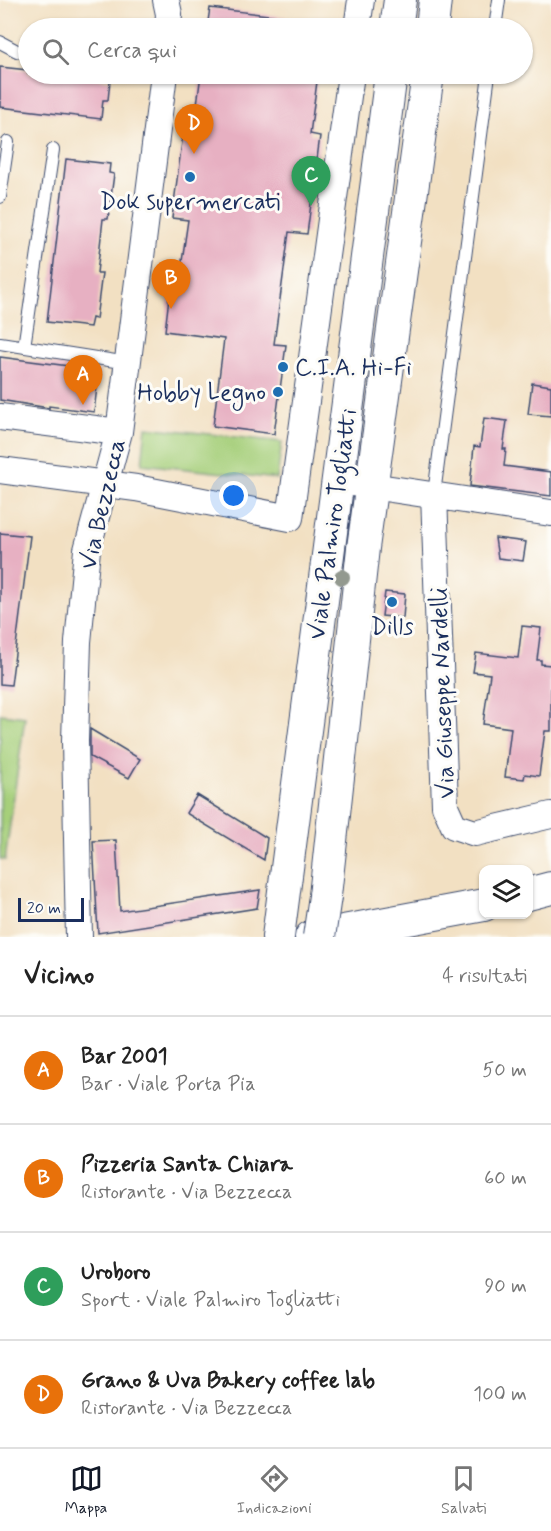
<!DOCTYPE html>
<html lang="it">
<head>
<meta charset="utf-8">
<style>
	:root { --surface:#fff; --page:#f2f2f2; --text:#222; --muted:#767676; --line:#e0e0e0; --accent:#111827 }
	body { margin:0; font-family:Mynerve,sans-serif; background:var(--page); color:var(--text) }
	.controls { position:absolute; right:18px; bottom:18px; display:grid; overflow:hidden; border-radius:12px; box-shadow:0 2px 4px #0004 }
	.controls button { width:54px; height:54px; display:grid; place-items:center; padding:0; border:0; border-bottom:2px solid var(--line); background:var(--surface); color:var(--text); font:30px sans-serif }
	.scale { position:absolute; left:18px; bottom:15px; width:66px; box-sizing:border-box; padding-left:6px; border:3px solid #1b2f5e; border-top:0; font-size:16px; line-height:21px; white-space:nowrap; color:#1b2f5e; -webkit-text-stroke:4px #fdfcf7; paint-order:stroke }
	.you { position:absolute; left:234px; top:496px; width:21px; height:21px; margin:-15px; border:4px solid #fff; border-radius:50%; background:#1a73e8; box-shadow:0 0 0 9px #1a73e833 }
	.badge { display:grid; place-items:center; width:39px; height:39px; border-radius:50%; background:var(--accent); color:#fff; font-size:20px; font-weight:700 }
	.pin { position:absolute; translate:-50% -50px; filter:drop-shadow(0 2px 3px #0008) }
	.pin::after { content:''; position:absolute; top:32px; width:21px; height:18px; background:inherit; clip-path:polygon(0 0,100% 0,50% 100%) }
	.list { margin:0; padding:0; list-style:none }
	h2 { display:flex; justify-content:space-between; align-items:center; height:78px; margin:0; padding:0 24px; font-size:26px }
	h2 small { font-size:20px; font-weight:400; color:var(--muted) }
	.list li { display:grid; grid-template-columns:39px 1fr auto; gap:18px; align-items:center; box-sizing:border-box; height:108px; padding:0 24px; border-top:2px solid var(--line) }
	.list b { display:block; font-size:22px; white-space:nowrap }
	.list p { margin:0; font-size:20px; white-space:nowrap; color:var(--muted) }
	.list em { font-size:20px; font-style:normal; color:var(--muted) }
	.icon { flex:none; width:33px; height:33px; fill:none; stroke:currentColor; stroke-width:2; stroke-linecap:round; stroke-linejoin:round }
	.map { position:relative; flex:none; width:551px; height:937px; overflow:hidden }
	.search { position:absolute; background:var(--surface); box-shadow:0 2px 4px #0004; left:18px; right:18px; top:18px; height:66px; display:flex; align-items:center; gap:15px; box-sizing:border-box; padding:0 21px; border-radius:33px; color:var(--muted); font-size:22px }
	.sheet { height:510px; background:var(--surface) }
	nav { display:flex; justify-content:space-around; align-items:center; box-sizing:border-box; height:84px; border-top:2px solid var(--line); background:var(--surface); font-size:16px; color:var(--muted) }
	nav a { display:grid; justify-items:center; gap:3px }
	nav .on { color:var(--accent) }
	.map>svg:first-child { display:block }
	.green { fill:#a6cf7a; stroke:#607f6c; stroke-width:1.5 }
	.building { fill:#e7b0c2 }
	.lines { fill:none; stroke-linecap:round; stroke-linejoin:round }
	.service-casing { stroke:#3b4a6d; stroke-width:14 }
	.minor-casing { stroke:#3b4a6d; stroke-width:28 }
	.tertiary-casing { stroke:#3b4a6d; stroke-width:34 }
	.service { stroke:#fff; stroke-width:12 }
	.minor { stroke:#fff; stroke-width:26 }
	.tertiary { stroke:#fff; stroke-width:32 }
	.tertiary-bridge-casing { stroke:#3b4a6d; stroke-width:34; stroke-linecap:butt }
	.tertiary-bridge { stroke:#fff; stroke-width:32 }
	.tree { fill:#93998f }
	.poi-dot { fill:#1f6fb2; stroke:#fdfcf7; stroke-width:2 }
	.labels { text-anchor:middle; stroke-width:6; stroke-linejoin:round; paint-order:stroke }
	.poi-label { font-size:24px; fill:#1b2f5e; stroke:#fdfcf7 }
	.street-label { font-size:24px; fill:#1b2f5e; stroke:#fdfcf7 }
</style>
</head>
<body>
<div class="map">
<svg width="551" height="937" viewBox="0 0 551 937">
	<rect width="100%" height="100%" fill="#fdfcf7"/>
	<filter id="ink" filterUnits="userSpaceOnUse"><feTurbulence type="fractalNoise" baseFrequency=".0167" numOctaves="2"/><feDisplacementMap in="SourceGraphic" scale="12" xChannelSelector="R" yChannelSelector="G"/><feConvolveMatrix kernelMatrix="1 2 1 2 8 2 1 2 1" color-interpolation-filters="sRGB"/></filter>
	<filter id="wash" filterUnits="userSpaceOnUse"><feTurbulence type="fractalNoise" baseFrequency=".008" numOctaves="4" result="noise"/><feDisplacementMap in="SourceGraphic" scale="24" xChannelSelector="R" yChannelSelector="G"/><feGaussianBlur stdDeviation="1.35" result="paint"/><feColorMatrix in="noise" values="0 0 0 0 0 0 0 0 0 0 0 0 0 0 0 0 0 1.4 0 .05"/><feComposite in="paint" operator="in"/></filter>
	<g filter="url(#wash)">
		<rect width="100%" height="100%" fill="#f2e0c2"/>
		<path class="green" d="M 146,427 L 282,442 L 277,479 L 142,464 Z
			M 0,714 L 25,717 L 5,860 L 0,859 Z"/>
		<g id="blocks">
			<path class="building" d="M 210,8 L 285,17 L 285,28 L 207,28 Z
				M 0,67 L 28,70 L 28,74 L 92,74 L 91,78 L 110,81 L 108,100 L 103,100 L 101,119 L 0,107 Z
				M 201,74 L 318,74 L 310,134 L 320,136 L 307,234 L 289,232 L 274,344 L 286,345 L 274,434 L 213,426 L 224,339 L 165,331 L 171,281 L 179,282 L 188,220 L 172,218 L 185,119 L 195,120 Z
				M 66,159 L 110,164 L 109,173 L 114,174 L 108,219 L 103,219 L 97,273 L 102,273 L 96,319 L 92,318 L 90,327 L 47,322 Z
				M 0,357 L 99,370 L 94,412 L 49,406 L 49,408 L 0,400 Z
				M 532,383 L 551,386 L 551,416 L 528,414 Z
				M 484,418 L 507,421 L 503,449 L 506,449 L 504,466 L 551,472 L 551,496 L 470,486 L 474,446 L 480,447 Z
				M 0,533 L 30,536 L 11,685 L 0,684 Z
				M 495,538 L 526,542 L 523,561 L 498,558 Z
				M 385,592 L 405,594 L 403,618 L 382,616 Z
				M 522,626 L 541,628 L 537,660 L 541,660 L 541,664 L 551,665 L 551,731 L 545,731 L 539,776 L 525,774 L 524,779 L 505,777 L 511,728 L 483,724 L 490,674 L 473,672 L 476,653 L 518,658 Z
				M 90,729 L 140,759 L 129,778 L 90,757 Z
				M 197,795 L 267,838 L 264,860 L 186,813 Z
				M 116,840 L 120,911 L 260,890 L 257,908 L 98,933 L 93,841 Z"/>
		</g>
	</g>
	<g filter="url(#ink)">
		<use href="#blocks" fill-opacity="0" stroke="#3b4a6d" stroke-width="1.5"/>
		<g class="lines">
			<defs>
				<path id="service" d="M 495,28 L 499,0
					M 0,42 L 17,51 L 28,53
					M 0,197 L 8,142
					M 0,343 L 128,363
					M 24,347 L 53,150
					M 434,494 L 489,74"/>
				<path id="minor" d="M 166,0 L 169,14 L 168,28
					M 357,28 L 361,0
					M 0,417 L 119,432
					M 0,470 L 136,488 L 290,518 L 351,74
					M 338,481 L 551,513
					M 434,494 L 445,806 L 454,826 L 475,833 L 551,815
					M 79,937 L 75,741 L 78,642 L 87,550 L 119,432 L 164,74"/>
				<path id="tertiary" d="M 396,28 L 400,0
					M 432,28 L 435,0
					M 528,894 L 551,888
					M 325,896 L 363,548 L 428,74
					M 278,937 L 391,74
					M 311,937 L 484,905"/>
			</defs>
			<use href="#service" class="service-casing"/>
			<use href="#minor" class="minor-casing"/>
			<use href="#tertiary" class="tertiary-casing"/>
			<use href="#service" class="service"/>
			<use href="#minor" class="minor"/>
			<use href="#tertiary" class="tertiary"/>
			<defs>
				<path id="tertiary-bridge" d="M 319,937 L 325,896"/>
			</defs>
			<use href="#tertiary-bridge" class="tertiary-bridge-casing"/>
			<use href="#tertiary-bridge" class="tertiary-bridge"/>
		</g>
		<circle class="tree" cx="342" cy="577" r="8"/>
	</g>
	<g class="poi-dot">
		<circle cx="190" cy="177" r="6"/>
		<circle cx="283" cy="367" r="6"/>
		<circle cx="278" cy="392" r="6"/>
		<circle cx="392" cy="602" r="6"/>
	</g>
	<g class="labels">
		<g class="poi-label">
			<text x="190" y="209">Dok supermercati</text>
			<text x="295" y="375" text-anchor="start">C.I.A. Hi-Fi</text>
			<text x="266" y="400" text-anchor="end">Hobby Legno</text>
			<text x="392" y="634">Dills</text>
		</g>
		<g class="street-label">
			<text transform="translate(102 504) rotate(-77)" y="8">Via Bezzecca</text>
			<text transform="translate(332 524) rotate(-82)" y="8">Viale Palmiro Togliatti</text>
			<text transform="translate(442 693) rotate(-92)" y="8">Via Giuseppe Nardelli</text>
		</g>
	</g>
</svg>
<div class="controls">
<button><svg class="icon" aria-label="layers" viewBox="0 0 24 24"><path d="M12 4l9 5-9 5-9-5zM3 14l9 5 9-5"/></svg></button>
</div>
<div class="scale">20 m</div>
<div class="you"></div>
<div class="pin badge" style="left:83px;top:405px;background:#e8710a">A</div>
<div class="pin badge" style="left:171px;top:309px;background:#e8710a">B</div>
<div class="pin badge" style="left:311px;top:206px;background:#2e9e5b">C</div>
<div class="pin badge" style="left:194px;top:154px;background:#e8710a">D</div>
<div class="search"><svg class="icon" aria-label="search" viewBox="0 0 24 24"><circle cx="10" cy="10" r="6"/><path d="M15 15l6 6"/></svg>Cerca qui</div>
</div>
<section class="sheet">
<h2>Vicino<small>4 risultati</small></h2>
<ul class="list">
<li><span class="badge" style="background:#e8710a">A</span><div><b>Bar 2001</b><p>Bar · Viale Porta Pia</p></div><em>50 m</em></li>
<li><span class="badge" style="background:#e8710a">B</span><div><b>Pizzeria Santa Chiara</b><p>Ristorante · Via Bezzecca</p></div><em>60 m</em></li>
<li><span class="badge" style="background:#2e9e5b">C</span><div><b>Uroboro</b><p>Sport · Viale Palmiro Togliatti</p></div><em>90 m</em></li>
<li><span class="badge" style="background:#e8710a">D</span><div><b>Grano &amp; Uva Bakery coffee lab</b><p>Ristorante · Via Bezzecca</p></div><em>100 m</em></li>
</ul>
</section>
<nav>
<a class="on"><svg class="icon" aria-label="map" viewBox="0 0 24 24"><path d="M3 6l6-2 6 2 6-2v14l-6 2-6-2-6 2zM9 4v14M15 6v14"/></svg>Mappa</a>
<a><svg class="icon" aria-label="directions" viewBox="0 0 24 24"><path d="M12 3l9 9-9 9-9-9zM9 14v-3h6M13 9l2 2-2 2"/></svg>Indicazioni</a>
<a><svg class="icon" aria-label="saved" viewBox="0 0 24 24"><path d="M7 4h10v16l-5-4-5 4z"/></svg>Salvati</a>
</nav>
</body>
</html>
